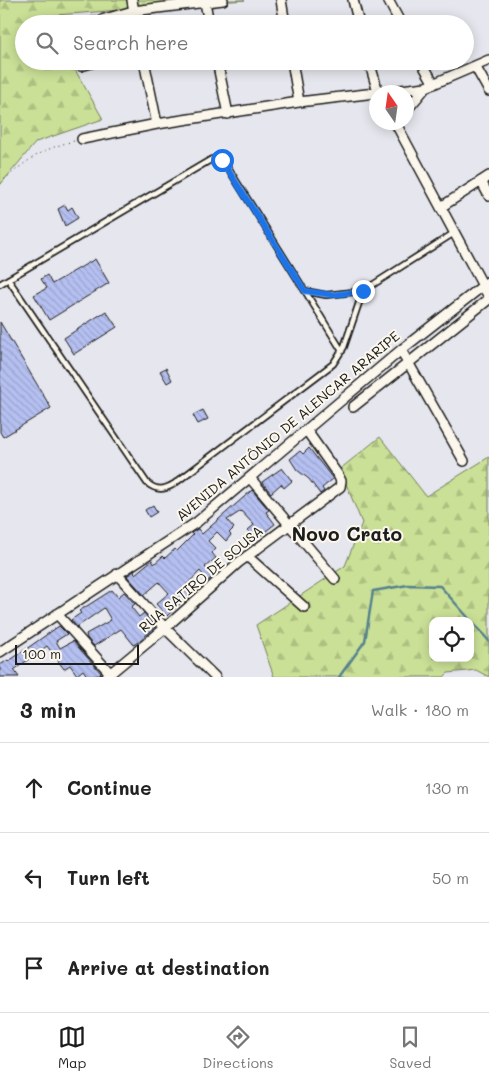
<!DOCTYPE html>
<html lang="en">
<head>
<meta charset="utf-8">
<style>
	:root { --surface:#fff; --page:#f2f2f2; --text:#222; --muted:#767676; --line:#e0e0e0; --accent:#1c1c1c }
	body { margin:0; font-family:Mali,sans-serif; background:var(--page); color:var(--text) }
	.controls { position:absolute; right:15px; bottom:15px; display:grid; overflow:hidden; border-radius:10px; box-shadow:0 2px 12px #0003 }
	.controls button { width:45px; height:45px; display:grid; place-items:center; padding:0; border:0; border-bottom:1px solid var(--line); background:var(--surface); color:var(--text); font:25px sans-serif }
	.compass { position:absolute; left:369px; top:85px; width:45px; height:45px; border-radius:50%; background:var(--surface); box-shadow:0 2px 12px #0003; rotate:347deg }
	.scale { position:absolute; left:15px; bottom:12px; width:124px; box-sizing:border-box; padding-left:5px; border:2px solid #1c1c1c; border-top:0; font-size:14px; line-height:18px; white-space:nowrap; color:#1c1c1c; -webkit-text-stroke:4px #fbf7ec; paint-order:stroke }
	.stop { position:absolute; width:15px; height:15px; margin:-11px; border:4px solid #1a73e8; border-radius:50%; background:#fff }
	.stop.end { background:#1a73e8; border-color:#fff; box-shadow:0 1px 5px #0008 }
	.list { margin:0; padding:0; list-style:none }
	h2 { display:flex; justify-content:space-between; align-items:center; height:65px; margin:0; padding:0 20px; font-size:21px }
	h2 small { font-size:16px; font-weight:400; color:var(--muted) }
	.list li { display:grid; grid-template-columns:32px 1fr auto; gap:15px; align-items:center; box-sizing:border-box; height:90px; padding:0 20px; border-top:1px solid var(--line) }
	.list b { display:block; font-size:19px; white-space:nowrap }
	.list em { font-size:16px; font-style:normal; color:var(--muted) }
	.icon { flex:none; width:28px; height:28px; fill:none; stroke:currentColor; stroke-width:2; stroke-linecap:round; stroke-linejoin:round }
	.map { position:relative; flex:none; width:489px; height:677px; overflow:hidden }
	.search { position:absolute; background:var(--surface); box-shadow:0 2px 12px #0003; left:15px; right:15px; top:15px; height:55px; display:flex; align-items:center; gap:12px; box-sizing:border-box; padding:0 18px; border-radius:28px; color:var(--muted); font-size:19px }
	.sheet { height:335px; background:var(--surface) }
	nav { display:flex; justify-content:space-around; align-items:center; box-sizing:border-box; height:70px; border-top:1px solid var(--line); background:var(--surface); font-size:14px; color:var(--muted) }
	nav a { display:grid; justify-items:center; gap:2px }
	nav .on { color:var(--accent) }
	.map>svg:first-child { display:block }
	.forest { fill:url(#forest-firs); stroke:#737e59; fill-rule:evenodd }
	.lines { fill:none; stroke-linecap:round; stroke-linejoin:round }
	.stream { stroke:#54828d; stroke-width:2.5 }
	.building { fill:url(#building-back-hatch); stroke:#1c1c1c }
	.lane-casing { stroke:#1c1c1c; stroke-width:8 }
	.street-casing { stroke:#1c1c1c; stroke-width:12 }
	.path { stroke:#1c1c1c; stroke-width:1; stroke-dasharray:1 4; stroke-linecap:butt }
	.lane { stroke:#fbf7ec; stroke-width:4.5 }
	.street { stroke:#fbf7ec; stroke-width:9 }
	.route { stroke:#1a73e8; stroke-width:6 }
	.labels { text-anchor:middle; stroke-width:4; stroke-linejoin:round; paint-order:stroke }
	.street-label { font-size:14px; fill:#1c1c1c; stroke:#fbf7ec }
	.district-label { font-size:19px; font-weight:bold; fill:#1c1c1c; stroke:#fbf7ec }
</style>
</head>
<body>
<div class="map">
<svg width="489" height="677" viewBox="0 0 489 677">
	<defs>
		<pattern id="forest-firs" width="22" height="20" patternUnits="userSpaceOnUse" patternTransform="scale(1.25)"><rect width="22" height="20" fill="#cae096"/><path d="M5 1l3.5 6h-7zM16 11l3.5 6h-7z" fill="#adc081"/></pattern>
		<pattern id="building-back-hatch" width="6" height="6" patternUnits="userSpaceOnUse" patternTransform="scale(1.25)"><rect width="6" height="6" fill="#b5c0f1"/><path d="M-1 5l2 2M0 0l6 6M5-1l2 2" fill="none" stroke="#9ba4ce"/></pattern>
	</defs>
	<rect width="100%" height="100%" fill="#e6e6ee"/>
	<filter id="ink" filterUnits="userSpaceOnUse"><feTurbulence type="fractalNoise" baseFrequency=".02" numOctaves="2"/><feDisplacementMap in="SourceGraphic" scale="10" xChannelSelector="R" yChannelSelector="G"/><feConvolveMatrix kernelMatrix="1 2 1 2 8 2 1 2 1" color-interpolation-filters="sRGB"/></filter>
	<g filter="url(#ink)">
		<path class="forest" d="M 0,0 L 245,0 L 45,16 L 48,24 L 24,24 L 24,61 L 70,61 L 103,119 L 36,142 L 0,185 Z
			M 380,437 L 426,496 L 489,457 L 489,677 L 476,670 L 448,673 L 444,677 L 274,677 L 256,625 L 345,566 L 362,523 L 340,469 ZM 433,621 L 470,621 L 470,658 L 433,658 Z"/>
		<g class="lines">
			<path class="stream" d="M 339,677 L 365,641 L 373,591 L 408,585 L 440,586 L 489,641"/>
		</g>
		<path class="building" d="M 65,205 L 68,210 L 72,207 L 78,218 L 65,226 L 58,209 Z
			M 95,259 L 109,283 L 49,320 L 34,295 L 47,288 L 41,279 L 47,275 L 52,284 Z
			M 106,311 L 117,327 L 74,354 L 64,338 Z
			M 0,322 L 51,408 L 3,437 L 0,432 Z
			M 166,368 L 172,380 L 167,383 L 160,371 Z
			M 203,410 L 208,419 L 198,424 L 193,415 Z
			M 309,448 L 333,479 L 322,488 L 324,491 L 320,494 L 309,479 L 297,470 L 290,459 L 300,451 L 303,454 Z
			M 282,468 L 292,481 L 284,488 L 281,484 L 271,493 L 262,482 Z
			M 252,490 L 269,510 L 266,512 L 275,524 L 261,535 L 260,532 L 253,537 L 248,530 L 254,525 L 241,511 L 227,520 L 234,528 L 229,533 L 231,535 L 226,541 L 217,532 L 208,541 L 216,549 L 212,553 L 216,558 L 205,567 L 213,576 L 208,581 L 200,571 L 183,589 L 190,594 L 167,616 L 156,604 L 169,593 L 159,582 L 144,595 L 127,576 L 134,571 L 135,574 L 152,560 L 154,564 L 163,556 L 165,558 L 175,549 L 177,551 L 193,535 L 191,533 L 198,529 L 202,534 Z
			M 153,505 L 157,512 L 149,517 L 145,510 Z
			M 112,590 L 118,597 L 124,592 L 135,604 L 131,607 L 139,617 L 144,613 L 156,627 L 134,645 L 121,629 L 94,646 L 87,638 L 86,634 L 111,620 L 104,608 L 77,627 L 71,620 L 81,613 L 79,611 Z
			M 59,626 L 67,634 L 56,641 L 60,648 L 73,641 L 101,673 L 100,675 L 88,677 L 83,670 L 77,675 L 70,665 L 64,669 L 47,646 L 14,670 L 19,677 L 0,677 L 0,665 L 8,660 L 9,661 Z"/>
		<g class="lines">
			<defs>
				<path id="lane" d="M 8,279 L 147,483 C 157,491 164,490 174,484 L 333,364 L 344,347 L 363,291 L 454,233
					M 0,284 L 212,159 L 225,163 L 305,291 L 326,295 L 363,291
					M 305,291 L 342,351"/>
				<path id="street" d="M 132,0 L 136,24
					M 281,0 L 285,24
					M 353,0 L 359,24
					M 388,0 L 401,24
					M 205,2 L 209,24
					M 87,24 L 133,11 L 223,0
					M 144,61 L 157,124
					M 217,61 L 228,114
					M 292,61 L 299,102
					M 369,61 L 378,92
					M 421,61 L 434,84
					M 81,66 L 98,61
					M 475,66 L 489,91
					M 406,111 L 426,87
					M 395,122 L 489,297
					M 82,139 L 157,124 L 299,102 L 426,87 L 489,60
					M 481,181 L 489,196
					M 441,207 L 489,176
					M 401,350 L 464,461
					M 353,407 L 489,299
					M 250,478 L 335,579
					M 247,556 L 304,607
					M 117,574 L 165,628 L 215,677
					M 57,614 L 110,673
					M 0,652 L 197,522 L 401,350 L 489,281
					M 106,677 L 165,628 L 238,563 L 340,487 L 341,481 L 338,475 L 307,431"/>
			</defs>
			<use href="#lane" class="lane-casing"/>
			<use href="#street" class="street-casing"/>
			<path class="path" d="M 0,183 C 26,161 41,149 74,141"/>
			<use href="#lane" class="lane"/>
			<use href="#street" class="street"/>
		</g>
	</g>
	<g class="lines" filter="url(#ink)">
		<path class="route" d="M 222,160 L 305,291 L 332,295 L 363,291"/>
	</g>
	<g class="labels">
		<g class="street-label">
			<text transform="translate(288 426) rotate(-40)" y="5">AVENIDA ANTÔNIO DE ALENCAR ARARIPE</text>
			<text transform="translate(201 579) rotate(-40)" y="5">RUA SATIRO DE SOUSA</text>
		</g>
		<g class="district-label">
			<text x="347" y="541">Novo Crato</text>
		</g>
	</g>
</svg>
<div class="controls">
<button><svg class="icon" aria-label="locate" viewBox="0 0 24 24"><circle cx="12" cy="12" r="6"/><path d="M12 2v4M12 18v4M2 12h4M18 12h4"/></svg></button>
</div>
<svg class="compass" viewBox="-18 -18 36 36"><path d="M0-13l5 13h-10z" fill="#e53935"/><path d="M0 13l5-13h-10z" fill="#767676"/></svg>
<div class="scale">100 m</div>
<div class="stop" style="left:222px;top:160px"></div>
<div class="stop end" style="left:363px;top:291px"></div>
<div class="search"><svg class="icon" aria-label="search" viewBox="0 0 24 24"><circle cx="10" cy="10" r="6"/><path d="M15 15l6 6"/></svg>Search here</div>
</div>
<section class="sheet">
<h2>3 min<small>Walk · 180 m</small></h2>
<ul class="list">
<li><svg class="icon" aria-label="ahead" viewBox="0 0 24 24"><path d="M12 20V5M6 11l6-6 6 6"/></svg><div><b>Continue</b></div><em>130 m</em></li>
<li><svg class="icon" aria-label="left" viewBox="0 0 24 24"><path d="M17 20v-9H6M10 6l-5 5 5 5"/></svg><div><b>Turn left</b></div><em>50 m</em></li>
<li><svg class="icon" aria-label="arrive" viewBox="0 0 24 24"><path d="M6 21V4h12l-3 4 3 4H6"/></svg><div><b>Arrive at destination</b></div></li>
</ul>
</section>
<nav>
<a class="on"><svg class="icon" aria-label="map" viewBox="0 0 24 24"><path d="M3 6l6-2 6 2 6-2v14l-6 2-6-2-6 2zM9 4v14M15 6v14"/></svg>Map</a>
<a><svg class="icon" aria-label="directions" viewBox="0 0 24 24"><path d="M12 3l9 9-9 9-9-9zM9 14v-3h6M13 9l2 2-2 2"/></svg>Directions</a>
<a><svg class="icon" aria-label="saved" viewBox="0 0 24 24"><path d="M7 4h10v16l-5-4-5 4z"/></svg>Saved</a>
</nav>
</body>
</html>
